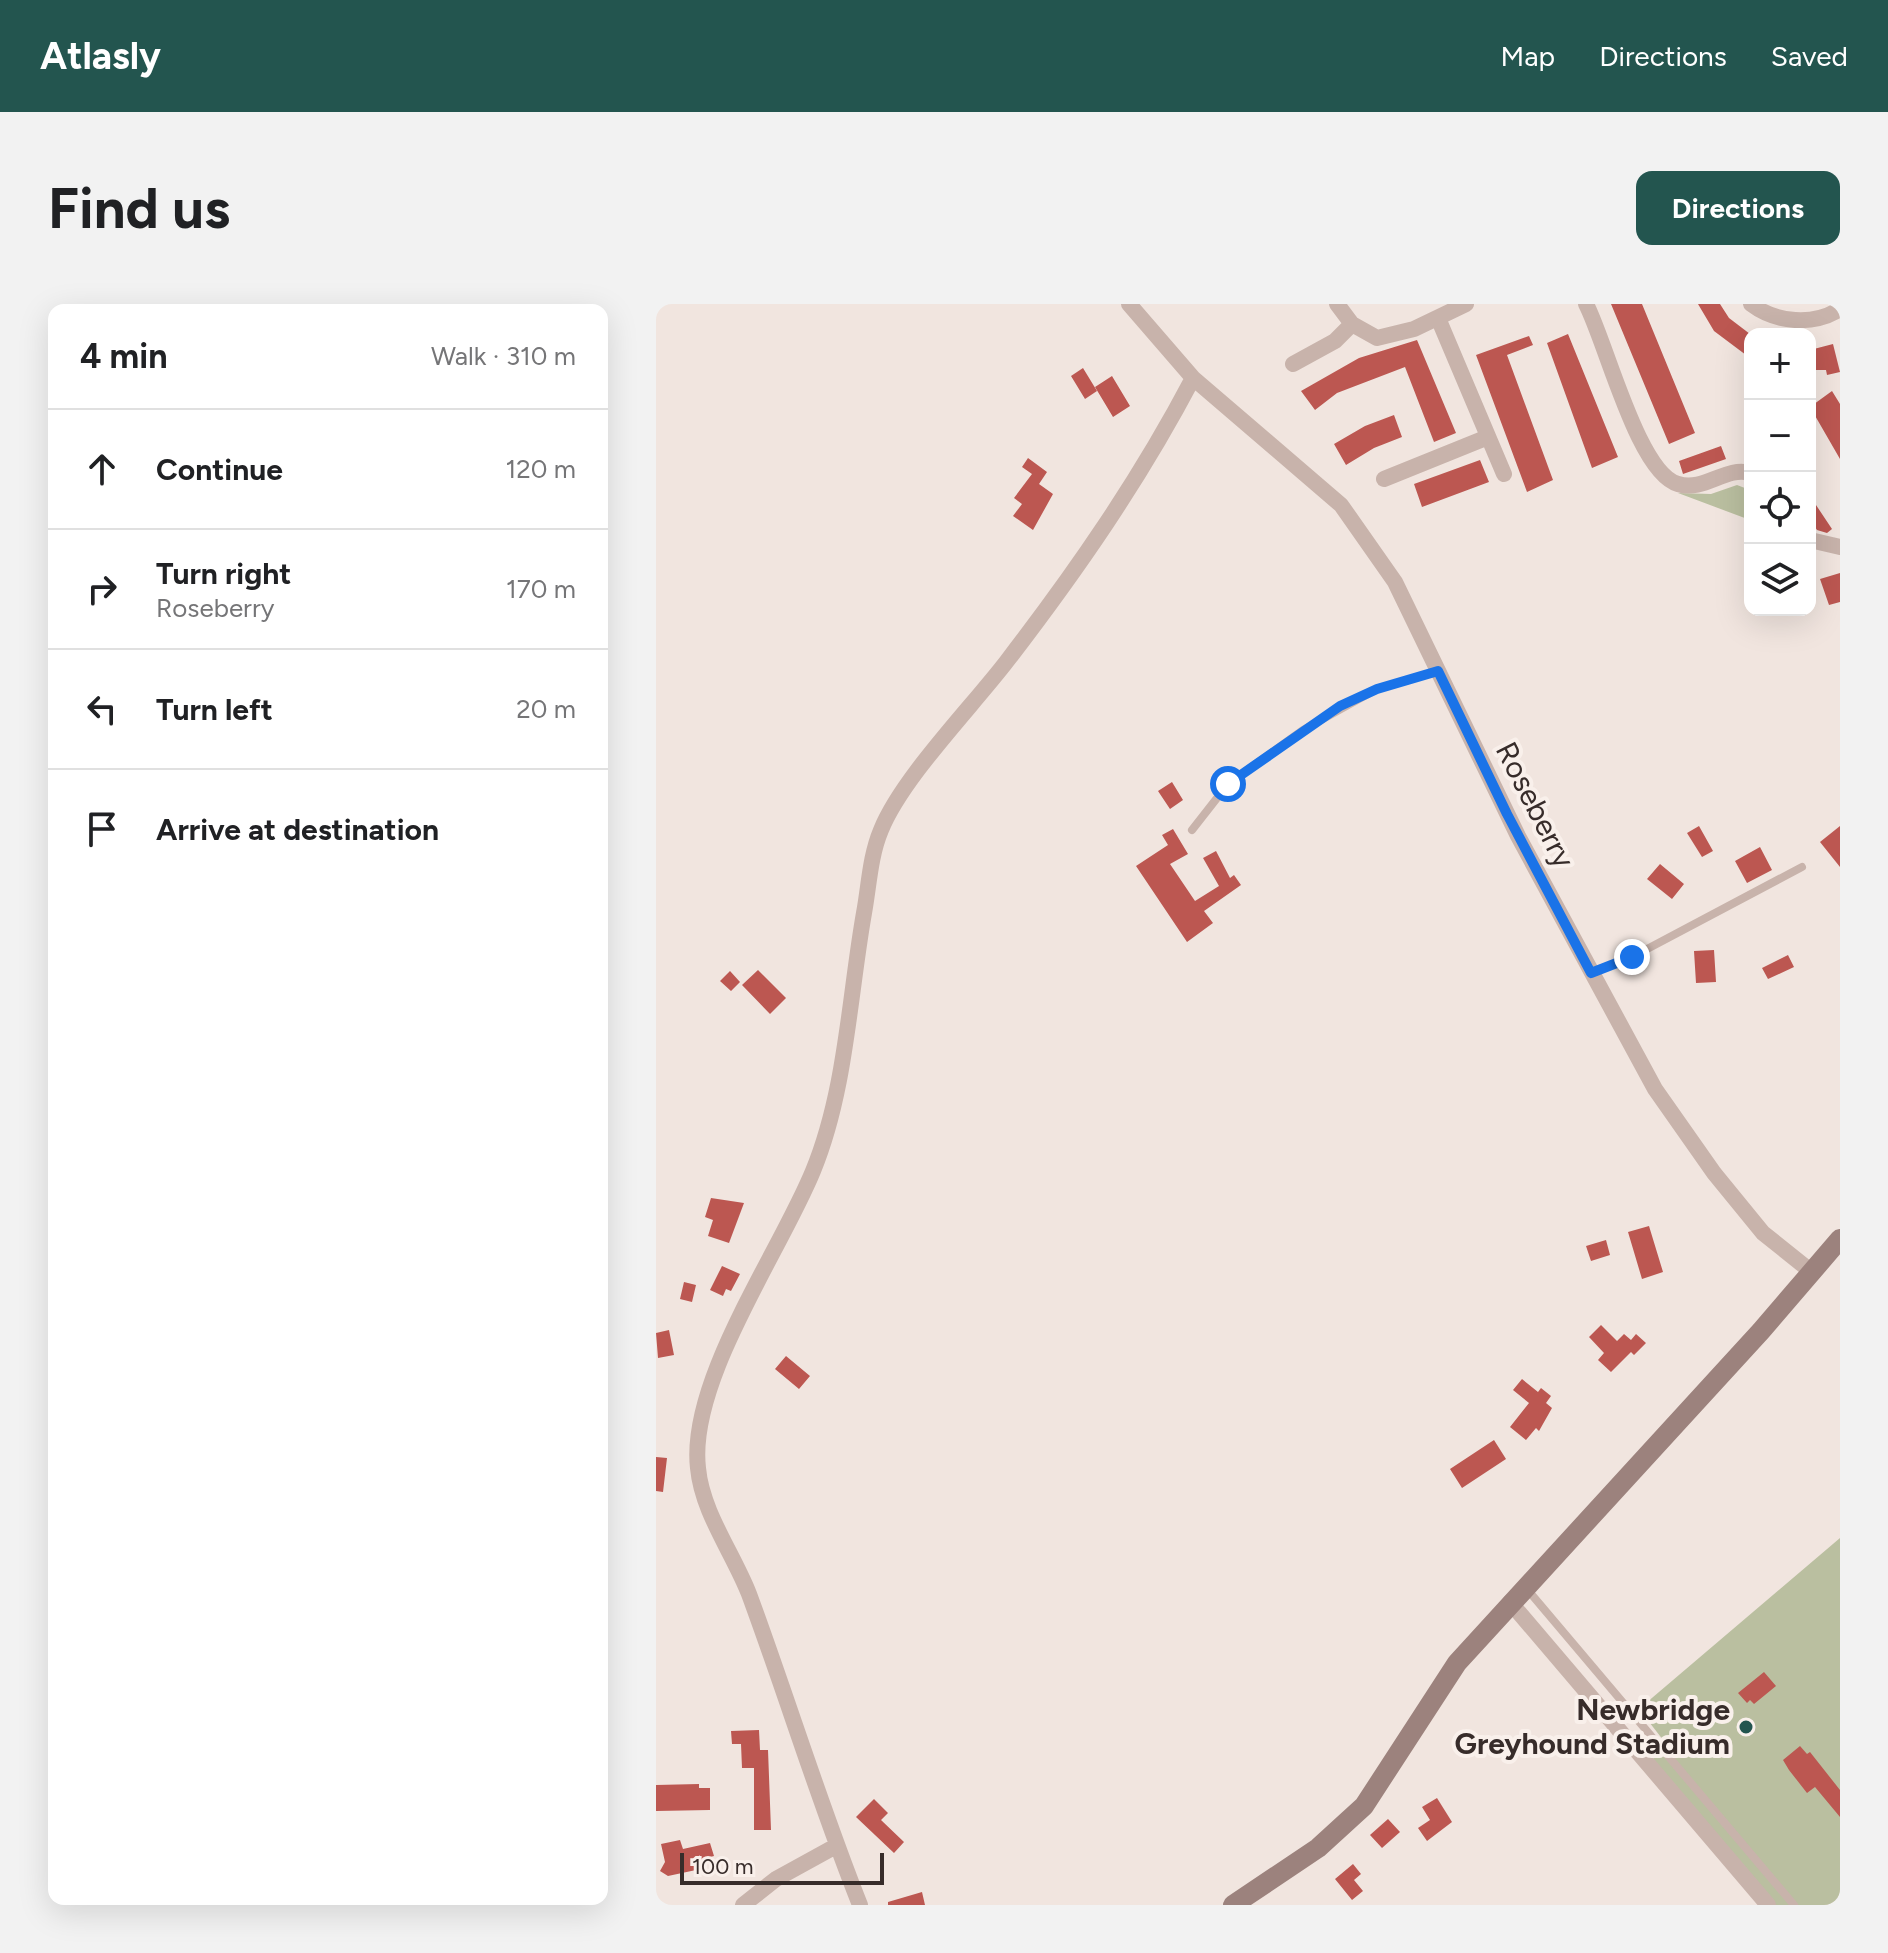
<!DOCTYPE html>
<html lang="en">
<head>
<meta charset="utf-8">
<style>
	:root { --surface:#fff; --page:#f2f2f2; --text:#202124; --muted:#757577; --line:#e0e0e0; --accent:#23554f }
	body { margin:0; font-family:Figtree,sans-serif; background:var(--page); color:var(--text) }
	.controls { position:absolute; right:24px; top:24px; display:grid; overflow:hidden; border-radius:16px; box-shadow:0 8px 32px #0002 }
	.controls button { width:72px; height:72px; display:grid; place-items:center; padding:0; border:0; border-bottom:2px solid var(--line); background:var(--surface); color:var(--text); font:40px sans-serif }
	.scale { position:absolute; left:24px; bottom:20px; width:204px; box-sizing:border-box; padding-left:8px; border:4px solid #372c2a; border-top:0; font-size:22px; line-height:28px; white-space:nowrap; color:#372c2a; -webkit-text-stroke:6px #f9f0eb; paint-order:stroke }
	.stop { position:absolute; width:24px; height:24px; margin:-18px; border:6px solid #1a73e8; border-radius:50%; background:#fff }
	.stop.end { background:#1a73e8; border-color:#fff; box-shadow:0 2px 8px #0008 }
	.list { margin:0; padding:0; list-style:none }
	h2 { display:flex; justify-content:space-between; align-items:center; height:104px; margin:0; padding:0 32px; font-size:34px }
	h2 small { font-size:26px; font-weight:400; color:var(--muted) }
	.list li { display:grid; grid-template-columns:52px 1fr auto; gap:24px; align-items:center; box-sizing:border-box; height:120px; padding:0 32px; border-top:2px solid var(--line) }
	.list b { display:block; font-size:30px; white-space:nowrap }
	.list p { margin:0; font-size:26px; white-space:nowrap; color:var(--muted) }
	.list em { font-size:26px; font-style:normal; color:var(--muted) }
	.icon { flex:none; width:44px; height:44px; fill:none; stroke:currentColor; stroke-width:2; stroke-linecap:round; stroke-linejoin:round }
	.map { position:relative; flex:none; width:1184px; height:1601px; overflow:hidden; border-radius:16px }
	header { display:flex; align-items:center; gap:48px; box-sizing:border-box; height:112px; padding:0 40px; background:var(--accent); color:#fff }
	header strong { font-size:38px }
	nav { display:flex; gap:44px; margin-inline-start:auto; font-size:28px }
	.intro { display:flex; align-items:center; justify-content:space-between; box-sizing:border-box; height:192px; padding:0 48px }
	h1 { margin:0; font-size:56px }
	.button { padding:20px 36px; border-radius:16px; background:var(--accent); color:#fff; font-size:28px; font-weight:700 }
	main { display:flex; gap:48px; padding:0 48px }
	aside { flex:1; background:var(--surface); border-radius:16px; box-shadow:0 8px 32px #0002 }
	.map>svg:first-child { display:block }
	.green { fill:#babfa0 }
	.building { fill:#bc5751 }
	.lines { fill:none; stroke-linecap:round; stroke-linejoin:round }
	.lane { stroke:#c8b3ab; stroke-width:8 }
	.street { stroke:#c8b3ab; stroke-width:16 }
	.secondary { stroke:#9c827d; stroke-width:20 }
	.route { stroke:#1a73e8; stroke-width:10 }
	.poi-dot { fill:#23554f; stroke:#f9f0eb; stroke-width:3 }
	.labels { text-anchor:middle; stroke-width:8; stroke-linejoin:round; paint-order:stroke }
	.street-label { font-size:30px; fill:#372c2a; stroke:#f9f0eb }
	.poi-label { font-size:30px; font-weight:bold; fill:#372c2a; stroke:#f9f0eb; text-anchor:end }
</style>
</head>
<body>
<header>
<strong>Atlasly</strong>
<nav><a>Map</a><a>Directions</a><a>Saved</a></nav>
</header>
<div class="intro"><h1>Find us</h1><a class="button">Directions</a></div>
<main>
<aside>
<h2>4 min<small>Walk · 310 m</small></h2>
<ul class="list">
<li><svg class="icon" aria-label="ahead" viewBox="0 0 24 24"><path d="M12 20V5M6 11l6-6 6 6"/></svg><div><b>Continue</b></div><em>120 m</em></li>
<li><svg class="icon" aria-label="right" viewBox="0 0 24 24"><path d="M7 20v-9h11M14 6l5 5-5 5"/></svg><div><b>Turn right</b><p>Roseberry</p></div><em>170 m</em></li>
<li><svg class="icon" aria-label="left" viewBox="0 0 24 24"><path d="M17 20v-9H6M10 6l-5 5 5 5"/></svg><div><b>Turn left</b></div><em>20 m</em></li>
<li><svg class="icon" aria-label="arrive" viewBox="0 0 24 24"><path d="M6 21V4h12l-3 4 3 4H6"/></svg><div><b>Arrive at destination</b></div></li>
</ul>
</aside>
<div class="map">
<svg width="1184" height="1601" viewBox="0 0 1184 1601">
	<rect width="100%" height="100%" fill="#f1e5df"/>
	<path class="green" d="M 1081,181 L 1094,186 L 1094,216 L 1022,189 L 1055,190 Z
		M 1184,1234 L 1184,1601 L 1119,1601 L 997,1455 L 1011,1441 L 983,1405 Z"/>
	<path class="building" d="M 955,0 L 986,0 L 1039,129 L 1013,140 Z
		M 1042,0 L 1064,0 L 1073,14 L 1094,30 L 1094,54 L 1058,27 Z
		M 912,30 L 962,153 L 936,164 L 891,39 Z
		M 873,32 L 877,41 L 851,51 L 897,176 L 871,188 L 820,51 Z
		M 761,36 L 800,129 L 778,138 L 749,63 L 681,89 L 659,106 L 645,87 L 703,54 Z
		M 1177,40 L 1184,68 L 1171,71 L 1170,66 L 1154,66 L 1154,46 Z
		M 427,64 L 441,87 L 429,95 L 415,72 Z
		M 456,72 L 474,102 L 457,113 L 439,83 Z
		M 1176,87 L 1184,100 L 1184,155 L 1154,103 Z
		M 738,111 L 746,133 L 718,144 L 690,161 L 678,140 L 709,122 Z
		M 1065,142 L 1070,155 L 1027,170 L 1023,157 Z
		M 372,154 L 391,168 L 383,180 L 397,190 L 377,226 L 357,212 L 366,200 L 358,194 L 376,170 L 366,163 Z
		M 824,156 L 833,178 L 766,203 L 758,180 Z
		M 1154,192 L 1176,225 L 1171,229 L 1161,226 L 1154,216 Z
		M 1184,269 L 1184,298 L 1173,301 L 1164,275 Z
		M 516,478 L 527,496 L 514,505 L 502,487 Z
		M 1043,522 L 1057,547 L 1046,553 L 1031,529 Z
		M 1184,522 L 1184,563 L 1164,538 Z
		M 517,525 L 532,550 L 514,560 L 539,597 L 563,582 L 547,554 L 560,547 L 574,574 L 578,571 L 585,581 L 548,607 L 557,619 L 531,638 L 480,562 L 512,541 L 506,531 Z
		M 1104,543 L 1116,566 L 1091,579 L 1079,557 Z
		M 1004,560 L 1028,580 L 1016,595 L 991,575 Z
		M 1058,646 L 1060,678 L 1040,679 L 1038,647 Z
		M 1132,651 L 1138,663 L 1112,675 L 1106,664 Z
		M 102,666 L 130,694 L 114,710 L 86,681 Z
		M 74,667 L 84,678 L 75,687 L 64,677 Z
		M 55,894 L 88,899 L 73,939 L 52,932 L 57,916 L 49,913 Z
		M 993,922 L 1007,968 L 986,975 L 972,928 Z
		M 950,936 L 954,951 L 935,957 L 930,942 Z
		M 66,962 L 84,970 L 75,987 L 70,985 L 67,992 L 54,986 Z
		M 28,978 L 40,981 L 36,998 L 24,995 Z
		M 945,1021 L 961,1037 L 968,1030 L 975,1036 L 980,1030 L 990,1039 L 978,1051 L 975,1048 L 955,1068 L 942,1056 L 948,1049 L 933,1033 Z
		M 13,1026 L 18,1051 L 2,1054 L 0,1029 Z
		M 130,1052 L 154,1072 L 143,1085 L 119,1065 Z
		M 866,1075 L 882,1088 L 885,1084 L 895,1092 L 890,1099 L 896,1104 L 883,1127 L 880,1124 L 870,1136 L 854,1123 L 873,1099 L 857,1086 Z
		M 838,1136 L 850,1155 L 806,1184 L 794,1165 Z
		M 0,1153 L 11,1154 L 7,1188 L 0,1187 Z
		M 1108,1368 L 1120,1382 L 1098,1400 L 1094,1396 L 1091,1399 L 1082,1389 Z
		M 103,1426 L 104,1446 L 112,1446 L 115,1526 L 98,1526 L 98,1464 L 86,1464 L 85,1440 L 76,1440 L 75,1427 Z
		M 1144,1442 L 1151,1450 L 1154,1448 L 1184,1486 L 1184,1513 L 1159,1483 L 1151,1489 L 1133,1466 L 1127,1456 Z
		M 43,1480 L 43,1484 L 54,1484 L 54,1506 L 0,1507 L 0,1481 Z
		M 781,1494 L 796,1518 L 771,1537 L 762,1524 L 774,1516 L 766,1503 Z
		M 218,1495 L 232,1509 L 225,1516 L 248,1538 L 238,1549 L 200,1513 Z
		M 732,1515 L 744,1528 L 726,1544 L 714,1531 Z
		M 24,1536 L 27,1545 L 54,1539 L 58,1552 L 46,1555 L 47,1561 L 39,1562 L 40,1566 L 12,1572 L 4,1567 L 9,1558 L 5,1540 Z
		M 697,1560 L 705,1570 L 698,1576 L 707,1587 L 696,1596 L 679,1575 Z
		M 266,1588 L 269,1601 L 232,1601 L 232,1598 Z"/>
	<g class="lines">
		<path class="lane" d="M 536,526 L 572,480 L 647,426 L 721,385 L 782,367
			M 936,668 L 976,653 L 1146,563
			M 871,1285 L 1138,1601"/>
		<path class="street" d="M 473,0 L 537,74 L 685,201 L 739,278 L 862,532 L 999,785 L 1058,869 L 1107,929 L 1157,969
			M 681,0 L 696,20 L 721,34 L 758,25 L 810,0
			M 930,0 C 950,38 982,169 1022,180 C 1048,188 1070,162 1094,169
			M 1095,0 C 1120,19 1158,22 1184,5
			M 782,14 L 848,170
			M 637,60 L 679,37 L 696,20
			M 728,175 L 832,133
			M 1154,236 L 1184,243
			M 854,1298 L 1112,1601
			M 87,1601 L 120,1575 L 180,1542
			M 204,1601 C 163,1498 131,1393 93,1290 C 77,1249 46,1208 42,1164 C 32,1077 124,948 157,867 C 190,787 193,694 208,609 C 213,582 214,552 225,526 C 246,474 315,404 351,357 C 421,266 484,175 537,74"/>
		<path class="secondary" d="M 577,1601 L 662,1544 L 708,1502 L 801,1359 L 1105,1027 L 1184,935"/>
	</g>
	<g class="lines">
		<path class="route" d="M 572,480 L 684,402 L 721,385 L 782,367 L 851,510 L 935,669 L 976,653"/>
	</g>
	<circle class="poi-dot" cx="1090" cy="1423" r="8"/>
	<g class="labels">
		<g class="street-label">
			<text transform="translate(879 501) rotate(63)" y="10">Roseberry</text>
		</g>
		<g class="poi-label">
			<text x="1074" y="1416">Newbridge<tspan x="1074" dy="34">Greyhound Stadium</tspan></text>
		</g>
	</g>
</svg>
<div class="controls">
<button>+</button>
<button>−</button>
<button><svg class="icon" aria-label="locate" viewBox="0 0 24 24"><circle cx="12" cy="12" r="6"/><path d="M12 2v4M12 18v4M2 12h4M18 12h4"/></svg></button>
<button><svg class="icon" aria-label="layers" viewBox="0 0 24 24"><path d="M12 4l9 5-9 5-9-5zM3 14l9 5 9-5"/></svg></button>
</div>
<div class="scale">100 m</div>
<div class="stop" style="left:572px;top:480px"></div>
<div class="stop end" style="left:976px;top:653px"></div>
</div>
</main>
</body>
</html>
